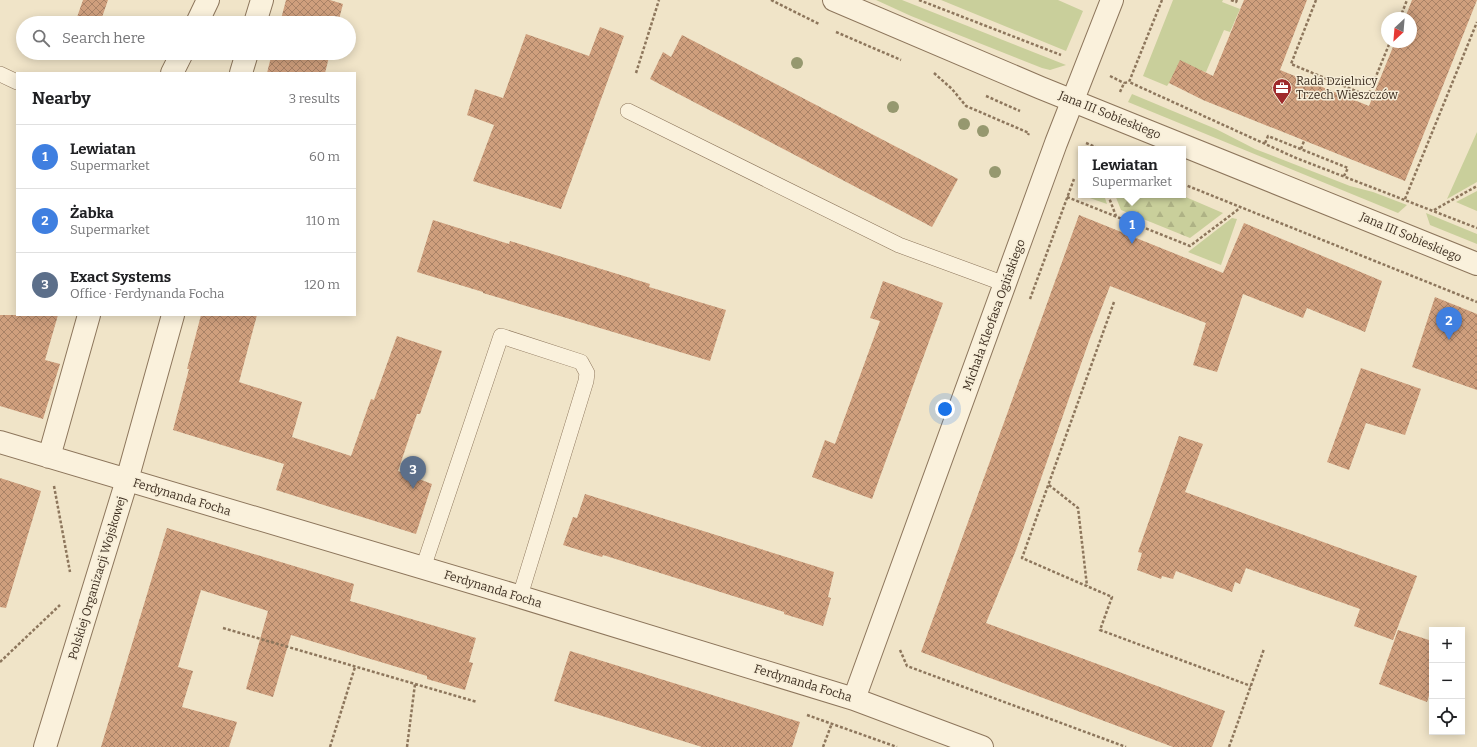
<!DOCTYPE html>
<html lang="en">
<head>
<meta charset="utf-8">
<style>
	:root { --surface:#fff; --page:#f6f6f6; --text:#202124; --muted:#757577; --line:#e0e0e0; --accent:#9e2a2b }
	body { margin:0; font-family:Bitter,serif; background:var(--page); color:var(--text) }
	.controls { position:absolute; right:12px; bottom:12px; display:grid; overflow:hidden; border-radius:0px; box-shadow:0 2px 10px #0003 }
	.controls button { width:36px; height:36px; display:grid; place-items:center; padding:0; border:0; border-bottom:1px solid var(--line); background:var(--surface); color:var(--text); font:20px sans-serif }
	.compass { position:absolute; left:1381px; top:12px; width:36px; height:36px; border-radius:50%; background:var(--surface); box-shadow:0 2px 10px #0003; rotate:206deg }
	.you { position:absolute; left:945px; top:409px; width:14px; height:14px; margin:-10px; border:3px solid #fff; border-radius:50%; background:#1a73e8; box-shadow:0 0 0 6px #1a73e833 }
	.badge { display:grid; place-items:center; width:26px; height:26px; border-radius:50%; background:var(--accent); color:#fff; font-size:13px; font-weight:700 }
	.pin { position:absolute; translate:-50% -33px; filter:drop-shadow(0 1px 2px #0008) }
	.pin::after { content:''; position:absolute; top:21px; width:14px; height:12px; background:inherit; clip-path:polygon(0 0,100% 0,50% 100%) }
	.popup { position:absolute; left:1078px; top:146px; width:108px; height:52px; box-sizing:border-box; display:grid; place-content:center; border-radius:0px; background:var(--surface); filter:drop-shadow(0 1px 3px #0005); font-size:13px; white-space:nowrap; color:var(--muted) }
	.popup b { font-size:15px; color:var(--text) }
	.popup::after { content:''; position:absolute; left:50%; top:100%; margin-left:-8px; border:8px solid transparent; border-top-color:var(--surface) }
	.list { margin:0; padding:0; list-style:none }
	h2 { display:flex; justify-content:space-between; align-items:center; height:52px; margin:0; padding:0 16px; font-size:17px }
	h2 small { font-size:13px; font-weight:400; color:var(--muted) }
	.list li { display:grid; grid-template-columns:26px 1fr auto; gap:12px; align-items:center; box-sizing:border-box; height:64px; padding:0 16px; border-top:1px solid var(--line) }
	.list b { display:block; font-size:15px; white-space:nowrap }
	.list p { margin:0; font-size:13px; white-space:nowrap; color:var(--muted) }
	.list em { font-size:13px; font-style:normal; color:var(--muted) }
	.icon { flex:none; width:22px; height:22px; fill:none; stroke:currentColor; stroke-width:2; stroke-linecap:round; stroke-linejoin:round }
	.map { position:relative; flex:none; width:1477px; height:747px; overflow:hidden }
	.search { position:absolute; background:var(--surface); box-shadow:0 2px 10px #0003; left:16px; top:16px; width:340px; height:44px; display:flex; align-items:center; gap:10px; box-sizing:border-box; padding:0 14px; border-radius:22px; color:var(--muted); font-size:15px }
	.panel { position:absolute; background:var(--surface); box-shadow:0 2px 10px #0003; left:16px; top:72px; width:340px; height:244px; border-radius:0px }
	.map>svg:first-child { display:block }
	.green { fill:#c9cf9b }
	.forest { fill:url(#forest-firs) }
	.building { fill:url(#building-cross-hatch) }
	.lines { fill:none; stroke-linecap:round; stroke-linejoin:round }
	.service-casing { stroke:#8d765c; stroke-width:16 }
	.minor-casing { stroke:#8d765c; stroke-width:24 }
	.tertiary-casing { stroke:#8d765c; stroke-width:24 }
	.path { stroke:#8d765c; stroke-width:2.5; stroke-dasharray:3 2; stroke-linecap:butt }
	.service { stroke:#faf1dc; stroke-width:15 }
	.minor { stroke:#faf1dc; stroke-width:22 }
	.tertiary { stroke:#faf1dc; stroke-width:22 }
	.tree { fill:#96986f }
	.labels { text-anchor:middle; stroke-width:3; stroke-linejoin:round; paint-order:stroke }
	.poi-label { font-size:12px; fill:#3d2e20; stroke:#f7eed8; text-anchor:start }
	.street-label { font-size:12px; fill:#3d2e20; stroke:#f7eed8 }
</style>
</head>
<body>
<div class="map">
<svg width="1477" height="747" viewBox="0 0 1477 747">
	<defs>
		<pattern id="forest-firs" width="22" height="20" patternUnits="userSpaceOnUse"><rect width="22" height="20" fill="#c9cf9b"/><path d="M5 1l3.5 6h-7zM16 11l3.5 6h-7z" fill="#aeb285"/></pattern>
		<pattern id="building-cross-hatch" width="8" height="8" patternUnits="userSpaceOnUse"><rect width="8" height="8" fill="#cf9f7d"/><path d="M0 0l8 8M0 8l8-8" fill="none" stroke="#a98266"/></pattern>
	</defs>
	<rect width="100%" height="100%" fill="#f0e4c8"/>
	<path class="green" d="M 876,0 L 902,0 L 1066,65 L 1050,70 L 1042,68 L 911,16 Z
		M 941,0 L 1058,0 L 1083,11 L 1066,51 Z
		M 1173,0 L 1223,0 L 1222,2 L 1240,9 L 1230,32 L 1224,30 L 1206,72 L 1202,71 L 1169,83 L 1167,86 L 1143,76 Z
		M 1132,94 L 1216,129 L 1255,149 L 1350,186 L 1373,192 L 1407,205 L 1398,213 L 1128,102 Z
		M 1477,132 L 1477,182 L 1447,199 Z
		M 1477,191 L 1477,211 L 1456,202 Z
		M 1083,195 L 1104,195 L 1107,204 L 1084,196 Z
		M 1426,213 L 1477,234 L 1477,244 L 1430,225 Z
		M 1232,218 L 1237,219 L 1221,265 L 1188,252 Z"/>
	<path class="forest" d="M 1115,195 L 1181,195 L 1223,213 L 1190,238 L 1121,210 Z"/>
	<path class="building" d="M 83,0 L 108,0 L 100,23 L 75,23 Z
		M 286,0 L 330,0 L 343,4 L 338,23 L 280,23 Z
		M 1244,0 L 1307,0 L 1280,70 L 1369,106 L 1395,42 L 1411,42 L 1411,18 L 1405,18 L 1412,0 L 1477,0 L 1405,181 L 1203,100 L 1169,83 L 1180,60 L 1213,76 Z
		M 600,27 L 624,36 L 561,209 L 473,181 L 494,125 L 467,115 L 475,89 L 503,98 L 526,34 L 589,56 Z
		M 682,35 L 958,179 L 932,227 L 650,79 L 663,52 L 671,57 Z
		M 272,53 L 330,53 L 325,73 L 267,73 Z
		M 1079,215 L 1223,273 L 1244,223 L 1382,281 L 1365,332 L 1307,308 L 1303,318 L 1243,294 L 1217,372 L 1193,365 L 1206,323 L 1110,286 L 1089,341 L 1016,550 L 986,623 L 1225,711 L 1212,747 L 1173,747 L 921,652 Z
		M 433,220 L 509,244 L 510,241 L 650,284 L 649,287 L 726,310 L 710,361 L 483,293 L 483,292 L 417,272 Z
		M 883,281 L 943,303 L 872,499 L 812,477 L 825,440 L 835,444 L 880,321 L 870,318 Z
		M 1435,297 L 1477,314 L 1477,390 L 1412,367 Z
		M 0,315 L 58,315 L 45,360 L 60,364 L 43,419 L 0,406 Z
		M 201,315 L 257,315 L 239,382 L 302,402 L 292,437 L 351,456 L 371,399 L 374,400 L 397,336 L 442,351 L 420,414 L 417,414 L 398,471 L 432,484 L 416,534 L 276,490 L 284,464 L 173,430 L 189,369 L 187,369 Z
		M 1361,368 L 1421,389 L 1405,435 L 1366,423 L 1349,470 L 1327,462 Z
		M 1179,436 L 1203,444 L 1185,492 L 1417,576 L 1393,640 L 1354,626 L 1360,609 L 1246,568 L 1240,584 L 1235,582 L 1232,592 L 1176,571 L 1173,579 L 1162,576 L 1161,579 L 1137,570 L 1142,553 L 1138,552 Z
		M 0,478 L 41,491 L 6,608 L 0,607 Z
		M 585,494 L 834,572 L 828,597 L 831,598 L 823,626 L 784,614 L 784,612 L 603,555 L 602,557 L 563,545 L 573,517 L 577,518 Z
		M 167,528 L 354,584 L 350,601 L 476,638 L 469,662 L 473,663 L 465,690 L 427,679 L 427,676 L 291,635 L 273,697 L 246,689 L 268,611 L 201,590 L 178,667 L 193,671 L 182,707 L 237,722 L 229,747 L 101,747 Z
		M 1398,630 L 1432,641 L 1432,686 L 1427,702 L 1379,684 Z
		M 570,651 L 800,722 L 792,747 L 702,747 L 554,701 Z"/>
	<g class="lines">
		<defs>
			<path id="service" d="M 0,74 L 17,82
				M 628,111 L 899,245 L 1005,284
				M 423,568 L 501,336 L 581,362 L 587,373 L 586,381 L 520,596"/>
			<path id="minor" d="M 197,23 L 208,0
				M 255,23 L 262,0
				M 172,73 L 182,53
				M 241,73 L 247,53
				M 0,442 L 511,594 L 854,699 L 982,747
				M 49,457 L 89,315
				M 854,699 L 1056,143 L 1112,0
				M 45,747 L 127,480 L 173,315"/>
			<path id="tertiary" d="M 834,0 L 1041,88 L 1477,264"/>
		</defs>
		<use href="#service" class="service-casing"/>
		<use href="#minor" class="minor-casing"/>
		<use href="#tertiary" class="tertiary-casing"/>
		<path class="path" d="M 771,0 L 819,24
			M 919,0 L 1061,55
			M 1162,0 L 1129,82 L 1296,158 L 1477,228
			M 1231,0 L 1236,2 L 1237,0
			M 1316,0 L 1291,64 L 1368,96 L 1390,42
			M 1400,18 L 1407,0
			M 836,32 L 901,60
			M 636,73 L 659,0
			M 934,73 L 952,89 L 966,106 L 1029,133 L 1028,135
			M 1110,76 L 1124,83
			M 1120,92 L 1124,83 L 1129,82
			M 986,96 L 1020,111
			M 1086,143 L 1100,149
			M 1265,143 L 1268,136 L 1348,168 L 1344,176
			M 1301,149 L 1304,141
			M 1183,184 L 1477,302
			M 1108,195 L 1116,216
			M 1067,197 L 1190,246 L 1240,208
			M 1405,199 L 1477,22
			M 1434,210 L 1477,186
			M 1030,299 L 1074,179
			M 1114,302 L 1022,558 L 1112,597 L 1100,630 L 1251,686
			M 1049,485 L 1078,508 L 1087,586
			M 54,486 L 70,572
			M 223,628 L 477,702
			M 900,650 L 907,666 L 1126,747
			M 0,662 L 60,605
			M 807,715 L 897,747
			M 330,747 L 355,667
			M 407,747 L 415,684
			M 823,747 L 832,723
			M 1229,747 L 1264,649"/>
		<use href="#service" class="service"/>
		<use href="#minor" class="minor"/>
		<use href="#tertiary" class="tertiary"/>
	</g>
	<g class="tree">
		<circle cx="797" cy="63" r="6"/>
		<circle cx="893" cy="107" r="6"/>
		<circle cx="964" cy="124" r="6"/>
		<circle cx="983" cy="131" r="6"/>
		<circle cx="995" cy="172" r="6"/>
	</g>
	<defs>
		<symbol id="office-pin" viewBox="-11 -11 22 30"><path d="M0 17L-7.5 6A9.5 9.5 0 1 1 7.5 6Z" fill="#9e2a2b" stroke="#f7eed8"/><path d="M-6-3h4V-5.5h4V-3h4V5H-6ZM-1-4.5V-3h2v-1.5ZM-6 0V1H6V0Z" fill="#fff"/></symbol>
	</defs>
	<g fill-rule="evenodd">
		<use href="#office-pin" x="1271" y="77" width="22" height="30"/>
	</g>
	<g class="labels">
		<g class="poi-label">
			<text x="1296" y="85">Rada Dzielnicy<tspan x="1296" dy="14">Trzech Wieszczów</tspan></text>
		</g>
		<g class="street-label">
			<text transform="translate(1110 115) rotate(22)" y="4">Jana III Sobieskiego</text>
			<text transform="translate(1411 237) rotate(23)" y="4">Jana III Sobieskiego</text>
			<text transform="translate(994 315) rotate(-70)" y="4">Michała Kleofasa Ogińskiego</text>
			<text transform="translate(182 497) rotate(17)" y="4">Ferdynanda Focha</text>
			<text transform="translate(97 578) rotate(-73)" y="4">Polskiej Organizacji Wojskowej</text>
			<text transform="translate(493 589) rotate(17)" y="4">Ferdynanda Focha</text>
			<text transform="translate(803 683) rotate(17)" y="4">Ferdynanda Focha</text>
		</g>
	</g>
</svg>
<div class="controls">
<button>+</button>
<button>−</button>
<button><svg class="icon" aria-label="locate" viewBox="0 0 24 24"><circle cx="12" cy="12" r="6"/><path d="M12 2v4M12 18v4M2 12h4M18 12h4"/></svg></button>
</div>
<svg class="compass" viewBox="-18 -18 36 36"><path d="M0-13l5 13h-10z" fill="#e53935"/><path d="M0 13l5-13h-10z" fill="#757577"/></svg>
<div class="you"></div>
<div class="pin badge" style="left:1132px;top:244px;background:#3f7fe0">1</div>
<div class="popup"><b>Lewiatan</b>Supermarket</div>
<div class="pin badge" style="left:1449px;top:340px;background:#3f7fe0">2</div>
<div class="pin badge" style="left:413px;top:489px;background:#5c6f8a">3</div>
<div class="search"><svg class="icon" aria-label="search" viewBox="0 0 24 24"><circle cx="10" cy="10" r="6"/><path d="M15 15l6 6"/></svg>Search here</div>
<section class="panel">
<h2>Nearby<small>3 results</small></h2>
<ul class="list">
<li><span class="badge" style="background:#3f7fe0">1</span><div><b>Lewiatan</b><p>Supermarket</p></div><em>60 m</em></li>
<li><span class="badge" style="background:#3f7fe0">2</span><div><b>Żabka</b><p>Supermarket</p></div><em>110 m</em></li>
<li><span class="badge" style="background:#5c6f8a">3</span><div><b>Exact Systems</b><p>Office · Ferdynanda Focha</p></div><em>120 m</em></li>
</ul>
</section>
</div>
</body>
</html>
